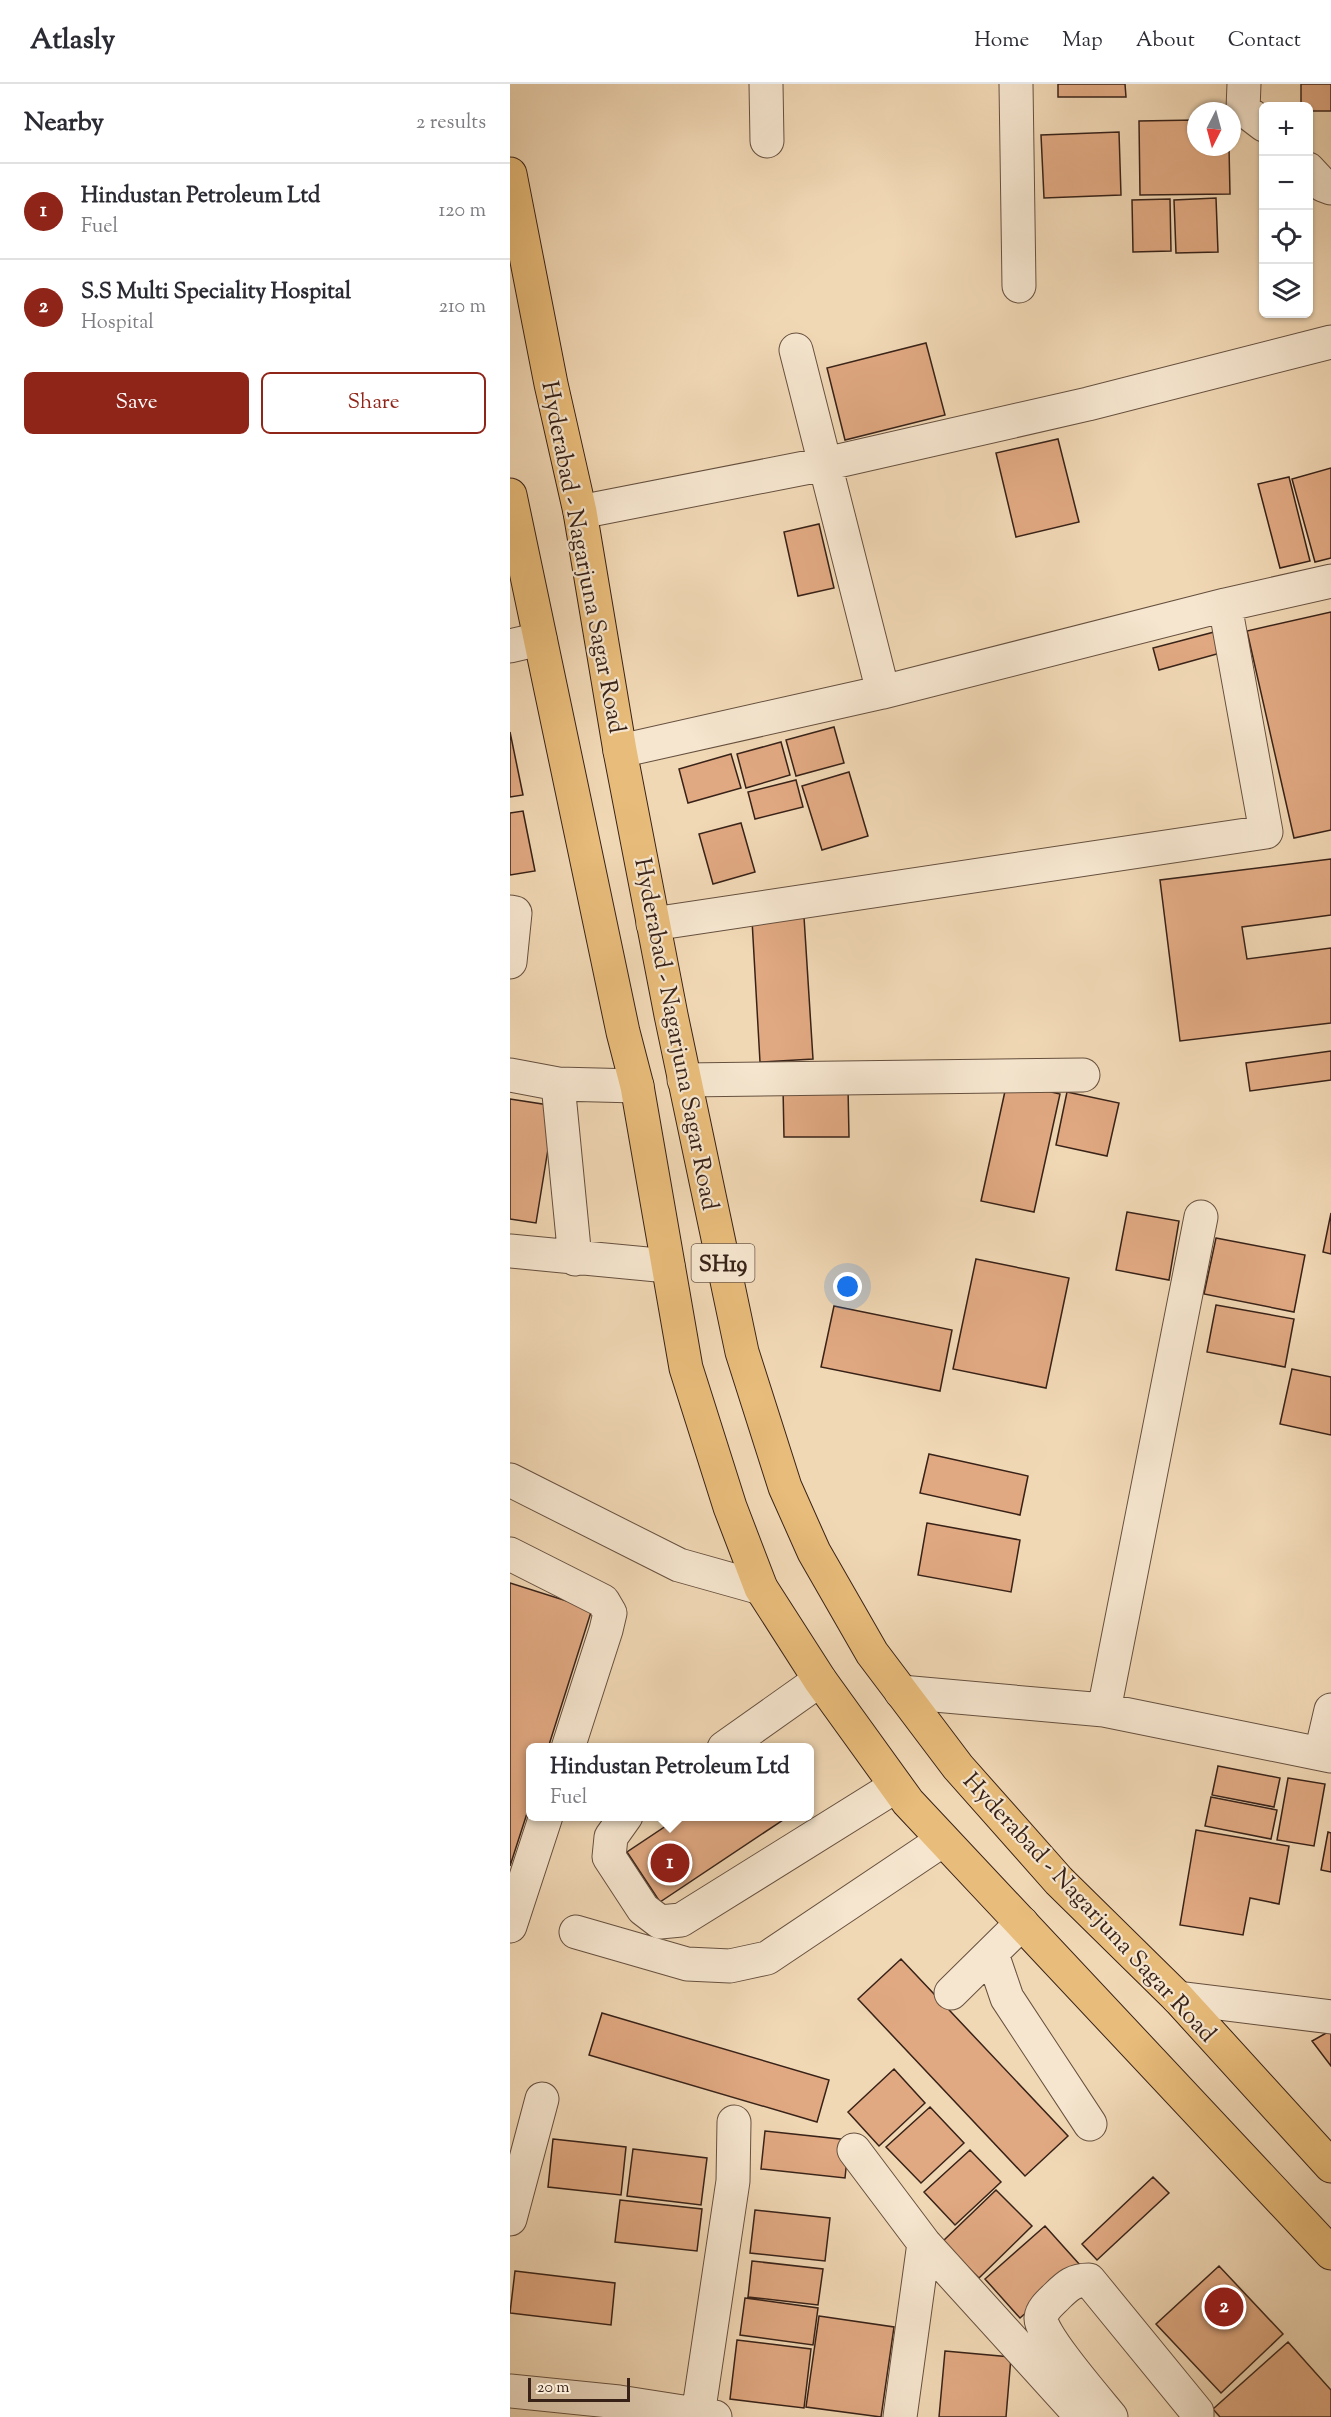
<!DOCTYPE html>
<html lang="en">
<head>
<meta charset="utf-8">
<style>
	:root { --surface:#fff; --page:#f7f7f7; --text:#2b2b33; --muted:#7c7c81; --line:#e1e1e2; --accent:#8f2418 }
	body { margin:0; font-family:"Sorts Mill Goudy",serif; background:var(--page); color:var(--text) }
	.controls { position:absolute; right:18px; top:18px; display:grid; overflow:hidden; border-radius:9px; box-shadow:0 2px 4px #0004 }
	.controls button { width:54px; height:54px; display:grid; place-items:center; padding:0; border:0; border-bottom:2px solid var(--line); background:var(--surface); color:var(--text); font:30px sans-serif }
	.compass { position:absolute; left:677px; top:18px; width:54px; height:54px; border-radius:50%; background:var(--surface); box-shadow:0 2px 4px #0004; rotate:186deg }
	.scale { position:absolute; left:18px; bottom:15px; width:102px; box-sizing:border-box; padding-left:6px; border:3px solid #382218; border-top:0; font-size:16px; line-height:21px; white-space:nowrap; color:#382218; -webkit-text-stroke:4px #f6e6cf; paint-order:stroke }
	.you { position:absolute; left:338px; top:1203px; width:21px; height:21px; margin:-15px; border:4px solid #fff; border-radius:50%; background:#1a73e8; box-shadow:0 0 0 9px #1a73e833 }
	.badge { display:grid; place-items:center; width:39px; height:39px; border-radius:50%; background:var(--accent); color:#fff; font-size:20px; font-weight:700 }
	.pin { position:absolute; translate:-50% -50%; border:3px solid #fff; box-shadow:0 2px 6px #0006 }
	.popup { position:absolute; left:16px; top:1659px; width:288px; height:78px; box-sizing:border-box; display:grid; place-content:center; border-radius:9px; background:var(--surface); filter:drop-shadow(0 2px 4px #0005); font-size:20px; white-space:nowrap; color:var(--muted) }
	.popup b { font-size:22px; color:var(--text) }
	.popup::after { content:''; position:absolute; left:50%; top:100%; margin-left:-12px; border:12px solid transparent; border-top-color:var(--surface) }
	.list { margin:0; padding:0; list-style:none }
	h2 { display:flex; justify-content:space-between; align-items:center; height:78px; margin:0; padding:0 24px; font-size:26px }
	h2 small { font-size:20px; font-weight:400; color:var(--muted) }
	.list li { display:grid; grid-template-columns:39px 1fr auto; gap:18px; align-items:center; box-sizing:border-box; height:96px; padding:0 24px; border-top:2px solid var(--line) }
	.list b { display:block; font-size:22px; white-space:nowrap }
	.list p { margin:0; font-size:20px; white-space:nowrap; color:var(--muted) }
	.list em { font-size:20px; font-style:normal; color:var(--muted) }
	.actions { display:flex; gap:12px; padding:18px 24px }
	.actions a { flex:1; padding:14px 0; border:2px solid var(--accent); border-radius:9px; text-align:center; font-size:21px; color:var(--accent) }
	.actions .main { background:var(--accent); color:#fff }
	.icon { flex:none; width:33px; height:33px; fill:none; stroke:currentColor; stroke-width:2; stroke-linecap:round; stroke-linejoin:round }
	.map { position:relative; flex:none; width:821px; height:2333px; overflow:hidden }
	header { display:flex; align-items:center; gap:36px; box-sizing:border-box; height:84px; padding:0 30px; background:var(--surface); border-bottom:2px solid var(--line) }
	header strong { font-size:28px }
	nav { display:flex; gap:33px; margin-inline-start:auto; font-size:21px }
	main { display:flex }
	aside { flex:1; background:var(--surface) }
	.map>svg:first-child { display:block }
	.building { fill:#e1a982; stroke:#382218; stroke-width:1.5 }
	.lines { fill:none; stroke-linecap:round; stroke-linejoin:round }
	.minor-casing { stroke:#66503f; stroke-width:35 }
	.major-casing { stroke:#382218; stroke-width:35 }
	.minor { stroke:#f6e6cf; stroke-width:33 }
	.major { stroke:#e8bc7a; stroke-width:33 }
	.labels { text-anchor:middle; stroke-width:4.5; stroke-linejoin:round; paint-order:stroke }
	.shield { fill:#f6e6cf; stroke:#715d4f; stroke-width:1.5 }
	.shield-label { font-size:22px; font-weight:bold; fill:#382218 }
	.street-label { font-size:24px; fill:#382218; stroke:#f6e6cf }
</style>
</head>
<body>
<header>
<strong>Atlasly</strong>
<nav><a>Home</a><a>Map</a><a>About</a><a>Contact</a></nav>
</header>
<main>
<aside>
<h2>Nearby<small>2 results</small></h2>
<ul class="list">
<li><span class="badge">1</span><div><b>Hindustan Petroleum Ltd</b><p>Fuel</p></div><em>120 m</em></li>
<li><span class="badge">2</span><div><b>S.S Multi Speciality Hospital</b><p>Hospital</p></div><em>210 m</em></li>
</ul>
<div class="actions"><a class="main">Save</a><a>Share</a></div>
</aside>
<div class="map">
<svg width="821" height="2333" viewBox="0 0 821 2333">
	<rect width="100%" height="100%" fill="#f1d8b5"/>
	<filter id="stains"><feTurbulence type="fractalNoise" baseFrequency=".00333" numOctaves="4"/><feColorMatrix values="0 0 0 0 .2 0 0 0 0 .09 0 0 0 0 .02 0 0 0 .5 -.17"/></filter>
	<radialGradient id="worn" r=".72"><stop offset=".6" stop-color="#630" stop-opacity="0"/><stop offset="1" stop-color="#630" stop-opacity=".3"/></radialGradient>
	<path class="building" d="M 548,0 L 615,0 L 616,13 L 548,13 Z
		M 791,0 L 821,0 L 821,27 L 798,27 L 798,22 L 791,22 Z
		M 686,36 L 686,63 L 719,63 L 720,110 L 630,111 L 629,37 Z
		M 609,48 L 611,111 L 534,114 L 531,51 Z
		M 706,114 L 708,168 L 666,169 L 664,116 Z
		M 660,115 L 661,167 L 623,168 L 622,116 Z
		M 416,259 L 435,331 L 335,356 L 317,284 Z
		M 548,355 L 569,438 L 506,453 L 486,369 Z
		M 821,384 L 821,474 L 805,478 L 782,395 Z
		M 779,393 L 800,477 L 770,484 L 748,400 Z
		M 309,440 L 324,504 L 288,512 L 274,448 Z
		M 821,528 L 821,746 L 784,754 L 737,547 Z
		M 708,547 L 714,568 L 649,586 L 643,564 Z
		M 324,643 L 334,679 L 286,692 L 276,656 Z
		M 0,648 L 13,711 L 0,713 Z
		M 271,658 L 280,691 L 236,704 L 227,670 Z
		M 221,670 L 231,704 L 178,719 L 169,685 Z
		M 339,688 L 358,752 L 312,766 L 292,702 Z
		M 286,696 L 293,723 L 245,735 L 238,708 Z
		M 13,727 L 25,787 L 0,791 L 0,729 Z
		M 231,739 L 245,788 L 203,800 L 189,750 Z
		M 821,775 L 821,831 L 732,843 L 737,875 L 821,864 L 821,939 L 670,957 L 650,796 Z
		M 294,833 L 303,975 L 250,978 L 242,836 Z
		M 821,967 L 821,996 L 740,1007 L 736,979 Z
		M 497,998 L 550,1010 L 524,1128 L 471,1117 Z
		M 338,1003 L 339,1053 L 274,1053 L 273,1004 Z
		M 557,1008 L 609,1019 L 597,1072 L 546,1061 Z
		M 0,1015 L 45,1022 L 26,1139 L 0,1135 Z
		M 617,1128 L 669,1137 L 659,1196 L 606,1186 Z
		M 821,1129 L 821,1170 L 813,1168 Z
		M 706,1154 L 795,1171 L 784,1228 L 694,1210 Z
		M 466,1175 L 559,1194 L 536,1304 L 443,1285 Z
		M 706,1221 L 784,1235 L 775,1283 L 697,1268 Z
		M 324,1222 L 442,1246 L 430,1307 L 311,1283 Z
		M 782,1285 L 821,1293 L 821,1351 L 770,1340 Z
		M 419,1370 L 518,1392 L 510,1431 L 410,1409 Z
		M 417,1439 L 510,1456 L 501,1508 L 408,1491 Z
		M 0,1499 L 82,1525 L 38,1664 L 21,1664 L 21,1717 L 0,1782 Z
		M 708,1682 L 770,1694 L 764,1723 L 702,1711 Z
		M 778,1694 L 815,1700 L 804,1762 L 767,1756 Z
		M 701,1713 L 767,1726 L 761,1755 L 695,1742 Z
		M 171,1732 L 275,1732 L 276,1734 L 150,1818 L 117,1768 Z
		M 686,1746 L 779,1762 L 769,1820 L 740,1814 L 733,1851 L 670,1841 Z
		M 818,1748 L 821,1749 L 821,1788 L 811,1786 Z
		M 391,1875 L 558,2052 L 515,2092 L 348,1915 Z
		M 92,1929 L 319,1996 L 307,2038 L 79,1971 Z
		M 818,1948 L 821,1949 L 821,1982 L 802,1957 Z
		M 384,1985 L 415,2019 L 369,2062 L 338,2028 Z
		M 420,2023 L 454,2059 L 411,2099 L 376,2063 Z
		M 255,2047 L 339,2056 L 335,2094 L 251,2085 Z
		M 43,2055 L 116,2063 L 111,2111 L 38,2103 Z
		M 123,2065 L 197,2074 L 191,2121 L 117,2112 Z
		M 460,2066 L 491,2098 L 445,2141 L 414,2108 Z
		M 643,2093 L 659,2109 L 587,2176 L 572,2160 Z
		M 486,2106 L 522,2142 L 469,2194 L 432,2158 Z
		M 110,2116 L 192,2125 L 187,2167 L 105,2158 Z
		M 245,2126 L 320,2134 L 315,2177 L 240,2169 Z
		M 535,2142 L 570,2181 L 510,2234 L 475,2195 Z
		M 242,2177 L 313,2185 L 308,2221 L 238,2213 Z
		M 709,2182 L 773,2250 L 711,2309 L 646,2240 Z
		M 5,2187 L 105,2199 L 101,2241 L 0,2229 Z
		M 235,2214 L 308,2224 L 303,2261 L 230,2251 Z
		M 309,2232 L 384,2243 L 371,2333 L 296,2323 Z
		M 227,2256 L 301,2265 L 294,2324 L 220,2315 Z
		M 778,2258 L 821,2306 L 821,2333 L 710,2333 L 703,2325 Z
		M 435,2267 L 501,2273 L 496,2333 L 429,2333 Z"/>
	<g class="lines">
		<defs>
			<path id="minor" d="M 256,0 L 257,57
				M 506,0 L 509,202
				M 734,0 L 733,25 L 754,41
				M 798,85 L 813,101 L 821,104
				M 286,266 L 373,608
				M 70,428 L 315,380 L 578,320 L 821,258
				M 0,562 L 30,555
				M 110,667 L 373,608 L 715,521 L 821,497
				M 0,828 L 5,829 L 0,878
				M 143,840 L 756,748 L 715,521
				M 0,991 L 48,1000 L 127,1002
				M 174,996 L 573,991
				M 48,1000 L 65,1175
				M 0,1167 L 158,1182
				M 0,1396 L 169,1481 L 251,1504
				M 0,1470 L 93,1517 L 100,1529 L 96,1546 L 58,1664
				M 391,1608 L 594,1626 L 821,1672
				M 594,1626 L 691,1133
				M 214,1664 L 310,1596
				M 811,1669 L 821,1626
				M 116,1732 L 101,1753 L 99,1773 L 133,1825 L 150,1838 L 171,1836 L 386,1702
				M 0,1842 L 36,1732
				M 66,1848 L 177,1880 L 220,1882 L 257,1874 L 433,1756
				M 482,1870 L 497,1914 L 580,2040
				M 441,1909 L 512,1839
				M 668,1914 L 821,1933
				M 344,2066 L 414,2159 L 572,2333
				M 0,2135 L 32,2015
				M 0,2307 L 109,2318 L 205,2333
				M 188,2331 L 223,2097 L 224,2038
				M 390,2333 L 414,2159
				M 601,2333 C 589,2318 529,2249 531,2234 C 532,2225 541,2218 547,2212 C 558,2201 564,2196 579,2196 L 687,2328 L 687,2333"/>
			<path id="major" d="M 0,90 L 41,300 L 70,428 L 110,667 L 161,931 L 232,1268 L 275,1403 L 304,1468 L 362,1569 L 448,1683 L 549,1797 L 668,1914 L 821,2082
				M 0,411 L 113,948 L 127,1002 L 176,1284 L 220,1423 L 251,1504 L 310,1596 L 398,1718 L 821,2169"/>
		</defs>
		<use href="#minor" class="minor-casing"/>
		<use href="#major" class="major-casing"/>
		<use href="#minor" class="minor"/>
		<use href="#major" class="major"/>
	</g>
	<g class="labels">
		<rect class="shield" x="181.5" y="1160" width="63" height="38" rx="4.5"/>
		<g class="shield-label">
			<text x="213" y="1187">SH19</text>
		</g>
		<g class="street-label">
			<text transform="translate(74 473) rotate(79)" y="8">Hyderabad - Nagarjuna Sagar Road</text>
			<text transform="translate(167 950) rotate(79)" y="8">Hyderabad - Nagarjuna Sagar Road</text>
			<text transform="translate(580 1823) rotate(47)" y="8">Hyderabad - Nagarjuna Sagar Road</text>
		</g>
	</g>
	<rect width="100%" height="100%" filter="url(#stains)"/>
	<rect width="100%" height="100%" fill="url(#worn)"/>
</svg>
<div class="controls">
<button>+</button>
<button>−</button>
<button><svg class="icon" aria-label="locate" viewBox="0 0 24 24"><circle cx="12" cy="12" r="6"/><path d="M12 2v4M12 18v4M2 12h4M18 12h4"/></svg></button>
<button><svg class="icon" aria-label="layers" viewBox="0 0 24 24"><path d="M12 4l9 5-9 5-9-5zM3 14l9 5 9-5"/></svg></button>
</div>
<svg class="compass" viewBox="-18 -18 36 36"><path d="M0-13l5 13h-10z" fill="#e53935"/><path d="M0 13l5-13h-10z" fill="#7c7c81"/></svg>
<div class="scale">20 m</div>
<div class="you"></div>
<div class="pin badge" style="left:160px;top:1779px">1</div>
<div class="popup"><b>Hindustan Petroleum Ltd</b>Fuel</div>
<div class="pin badge" style="left:714px;top:2223px">2</div>
</div>
</main>
</body>
</html>
